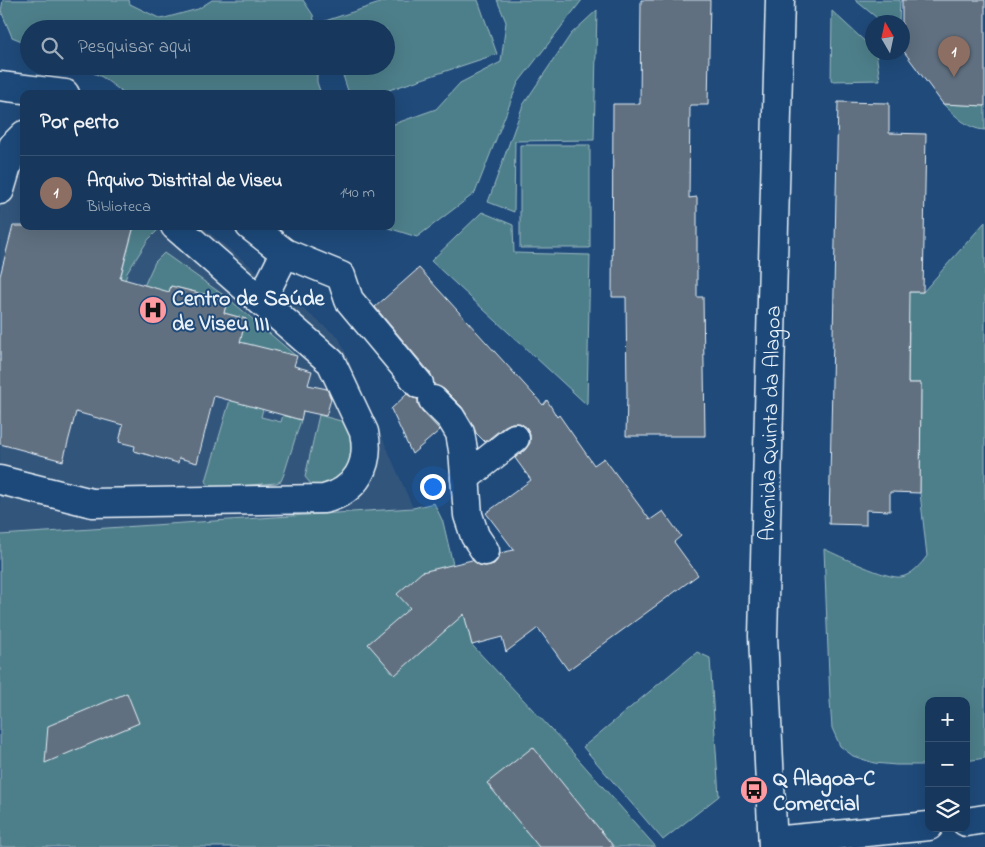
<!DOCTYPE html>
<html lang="pt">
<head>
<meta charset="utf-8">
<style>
	:root { --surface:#17385c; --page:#203f62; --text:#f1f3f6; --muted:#9eacbb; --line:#365272; --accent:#ff9aa2 }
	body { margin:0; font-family:"Indie Flower",sans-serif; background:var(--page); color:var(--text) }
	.controls { position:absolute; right:15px; bottom:15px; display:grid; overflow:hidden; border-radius:10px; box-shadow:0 5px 20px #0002 }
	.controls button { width:45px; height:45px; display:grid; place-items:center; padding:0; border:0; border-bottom:1px solid var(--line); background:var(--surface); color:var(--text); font:25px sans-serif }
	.compass { position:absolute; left:865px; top:15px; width:45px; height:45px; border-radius:50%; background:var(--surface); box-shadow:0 5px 20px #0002; rotate:351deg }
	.you { position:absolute; left:432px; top:486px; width:18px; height:18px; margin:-12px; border:4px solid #fff; border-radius:50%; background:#1a73e8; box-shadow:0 0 0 8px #1a73e833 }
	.badge { display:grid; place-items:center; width:32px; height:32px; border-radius:50%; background:var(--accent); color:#fff; font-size:16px; font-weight:700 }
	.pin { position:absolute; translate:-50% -41px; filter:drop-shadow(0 1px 2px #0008) }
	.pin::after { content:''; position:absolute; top:26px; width:18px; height:15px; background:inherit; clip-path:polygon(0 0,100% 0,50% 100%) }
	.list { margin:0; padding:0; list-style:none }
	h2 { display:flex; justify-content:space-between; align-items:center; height:65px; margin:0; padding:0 20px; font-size:21px }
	h2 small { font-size:16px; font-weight:400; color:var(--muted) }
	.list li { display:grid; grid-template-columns:32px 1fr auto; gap:15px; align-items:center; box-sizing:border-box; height:75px; padding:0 20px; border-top:1px solid var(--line) }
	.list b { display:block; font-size:19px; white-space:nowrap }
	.list p { margin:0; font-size:16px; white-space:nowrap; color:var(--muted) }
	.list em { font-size:16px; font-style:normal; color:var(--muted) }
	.icon { flex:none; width:28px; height:28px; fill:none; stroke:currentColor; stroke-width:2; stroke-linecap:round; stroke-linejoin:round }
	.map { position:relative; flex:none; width:985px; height:847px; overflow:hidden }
	.search { position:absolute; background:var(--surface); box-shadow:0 5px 20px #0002; left:20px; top:20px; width:375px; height:55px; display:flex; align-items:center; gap:12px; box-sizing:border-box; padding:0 18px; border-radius:28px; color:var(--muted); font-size:19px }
	.panel { position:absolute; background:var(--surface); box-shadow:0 5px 20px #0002; left:20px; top:90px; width:375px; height:140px; border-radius:10px }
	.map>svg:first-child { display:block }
	.built { fill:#32557c }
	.green { fill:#4e7f8a; stroke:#9bb8c1 }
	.building { fill:#606f80; stroke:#e8f1f8 }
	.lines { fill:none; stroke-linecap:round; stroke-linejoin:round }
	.minor-casing { stroke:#e8f1f8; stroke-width:31 }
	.minor { stroke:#1f4a7a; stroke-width:28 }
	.labels { text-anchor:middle; stroke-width:4; stroke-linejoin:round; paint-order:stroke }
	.poi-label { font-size:22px; font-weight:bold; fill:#e8f1f8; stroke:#1f4a7a; text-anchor:start }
	.street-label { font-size:22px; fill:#e8f1f8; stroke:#1f4a7a }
</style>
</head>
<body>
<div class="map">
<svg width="985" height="847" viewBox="0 0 985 847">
	<rect width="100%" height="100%" fill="#1f4a7a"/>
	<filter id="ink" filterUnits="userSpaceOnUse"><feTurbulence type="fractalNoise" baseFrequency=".02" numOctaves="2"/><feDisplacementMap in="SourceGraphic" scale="10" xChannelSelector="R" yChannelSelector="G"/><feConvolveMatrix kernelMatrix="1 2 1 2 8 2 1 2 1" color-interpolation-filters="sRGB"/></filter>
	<g filter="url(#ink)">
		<path class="built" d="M 24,124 L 24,226 L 201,226 L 339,338 L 413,508 L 0,535 L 0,147 Z"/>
		<path class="green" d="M 3,0 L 129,0 L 130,4 L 161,19 L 198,9 L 212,0 L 303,0 L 313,15 L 316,29 L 29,29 L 29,44 L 12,37 L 1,11 Z
			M 389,0 L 478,0 L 497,54 L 377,94 L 349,94 L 340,66 L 386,66 L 386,29 L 328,29 L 325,21 Z
			M 497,0 L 582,0 L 518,83 L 475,193 L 417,237 L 382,226 L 391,226 L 391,125 L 436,109 L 460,83 L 501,62 L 506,22 Z
			M 855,0 L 900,0 L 899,22 L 882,22 Z
			M 597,10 L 594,140 L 515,141 L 514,212 L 488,202 L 523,105 L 571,34 Z
			M 832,11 L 872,48 L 872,52 L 876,53 L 880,80 L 831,81 Z
			M 79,66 L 317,66 L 317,82 L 321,94 L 125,94 L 102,77 Z
			M 943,104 L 985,106 L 985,130 C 967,129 956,116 943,104 Z
			M 520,145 L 590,145 L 590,248 L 520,248 Z
			M 482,212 L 513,225 L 514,253 L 590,255 L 587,405 L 431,261 Z
			M 985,222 L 985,758 L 966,761 L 966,701 L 929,701 L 929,765 L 896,765 L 874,763 L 853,756 L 840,746 L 832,728 L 830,701 L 824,549 C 840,556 886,579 901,577 C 912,575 921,564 927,556 L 920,493 L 921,383 L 908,383 L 909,332 L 881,332 L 881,292 L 923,292 Z
			M 134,226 L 162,226 L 148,240 L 127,273 L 117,314 L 117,291 Z
			M 164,253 L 229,299 L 297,357 L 272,350 L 238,351 L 246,319 L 224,313 L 227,300 L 171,286 L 169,292 L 137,301 L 155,262 Z
			M 230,400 L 263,409 L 261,417 L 281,422 L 283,415 L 301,420 L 284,474 L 281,481 L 276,483 L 213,488 L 209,487 L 206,481 Z
			M 319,415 L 348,423 L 353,432 L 350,466 L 339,478 L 322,489 L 311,484 L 305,477 Z
			M 434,503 L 443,522 L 472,645 L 565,744 L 656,847 L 0,847 L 0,535 L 413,508 Z
			M 697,652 L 710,658 L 719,796 L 663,840 L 583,747 Z"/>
		<path class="building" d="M 641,0 L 710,0 L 708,105 L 690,105 L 689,198 L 697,197 L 697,297 L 703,297 L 705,436 L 626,436 L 627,396 L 626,297 L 612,297 L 613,104 L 640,104 Z
			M 902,0 L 985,0 L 985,106 L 943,104 L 902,49 Z
			M 838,102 L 889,103 L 889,133 L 926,134 L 923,292 L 909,292 L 908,383 L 921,383 L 920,493 L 890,492 L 890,511 L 866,510 L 866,525 L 829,524 Z
			M 13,226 L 134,226 L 120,278 L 169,292 L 171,286 L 227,300 L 224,313 L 246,319 L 240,342 L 297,356 L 294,366 L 312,371 L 308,385 L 327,389 L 331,399 L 326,416 L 303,411 L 301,420 L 214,396 L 197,463 L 179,458 L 178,463 L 134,451 L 135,446 L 119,442 L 123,425 L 76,412 L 63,461 L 0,444 L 0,276 Z
			M 419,268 L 543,405 L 547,400 L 557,417 L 559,415 L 594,465 L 604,458 L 650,520 L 663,511 L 681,536 L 674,542 L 698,575 L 568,670 L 538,628 L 506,652 L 502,637 L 472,645 L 464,614 L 395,675 L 368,644 L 410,608 L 397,594 L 422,572 L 472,560 L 479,565 L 486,566 L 494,564 L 499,558 L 500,553 L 514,550 L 486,513 L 531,480 L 515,458 L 525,450 L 530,443 L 530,435 L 527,428 L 520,423 L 512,423 L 505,426 L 485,442 L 476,433 L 473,425 L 462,407 L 444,389 L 434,385 L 431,374 L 375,307 Z
			M 407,394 L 413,398 L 418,399 L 418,404 L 422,411 L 440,430 L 412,454 L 391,409 Z
			M 127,693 L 139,723 L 45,763 L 48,726 Z
			M 533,747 L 614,847 L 539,847 L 487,783 Z"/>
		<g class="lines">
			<defs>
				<g id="minor">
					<path d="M 0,86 L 65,94"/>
					<path d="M 0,190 L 13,146 L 24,135"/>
					<path d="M 250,226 L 285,253 L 341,276 L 349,300 L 419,384"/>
					<path d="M 261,301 L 285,253"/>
					<path d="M 433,400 L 451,418 L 460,433 L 463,450 L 468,515 L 475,536 L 485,551"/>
					<path d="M 465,478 L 515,438"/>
					<path d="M 0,480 L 92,503 L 324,499 C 356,491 371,465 364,432 L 331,362 L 175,226"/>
					<path d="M 966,822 L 985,819"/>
					<path d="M 773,841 L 929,826"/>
					<path id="s1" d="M 773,847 L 763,636 L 780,0"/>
				</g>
			</defs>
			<use href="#minor" class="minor-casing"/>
			<use href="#minor" class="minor"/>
		</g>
	</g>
	<defs>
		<symbol id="hospital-disc" viewBox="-11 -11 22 22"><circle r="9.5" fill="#ff9aa2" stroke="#1f4a7a"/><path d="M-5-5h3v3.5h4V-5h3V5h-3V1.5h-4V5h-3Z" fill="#111"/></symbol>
		<symbol id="bus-disc" viewBox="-11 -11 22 22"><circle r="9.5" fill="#ff9aa2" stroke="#1f4a7a"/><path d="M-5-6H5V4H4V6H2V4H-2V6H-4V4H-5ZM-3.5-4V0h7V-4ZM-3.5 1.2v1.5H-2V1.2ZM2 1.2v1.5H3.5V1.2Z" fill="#111"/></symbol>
	</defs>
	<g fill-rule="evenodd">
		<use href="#hospital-disc" x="137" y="294" width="32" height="32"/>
		<use href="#bus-disc" x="738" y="774" width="32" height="32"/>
	</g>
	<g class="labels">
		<g class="poi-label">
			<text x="172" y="305">Centro de Saúde<tspan x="172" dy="25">de Viseu III</tspan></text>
			<text x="773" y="785">Q Alagoa-C<tspan x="773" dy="25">Comercial</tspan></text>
		</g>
		<g class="street-label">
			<text dy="8" stroke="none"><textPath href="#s1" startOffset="424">Avenida Quinta da Alagoa</textPath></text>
		</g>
	</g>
</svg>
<div class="controls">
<button>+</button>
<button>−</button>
<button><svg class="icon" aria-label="layers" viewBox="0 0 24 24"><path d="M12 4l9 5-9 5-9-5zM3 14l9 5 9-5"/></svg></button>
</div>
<svg class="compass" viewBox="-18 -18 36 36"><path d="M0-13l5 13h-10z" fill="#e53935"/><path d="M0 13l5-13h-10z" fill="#9eacbb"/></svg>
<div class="you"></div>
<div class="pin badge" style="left:954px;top:77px;background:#8d6e63">1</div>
<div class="search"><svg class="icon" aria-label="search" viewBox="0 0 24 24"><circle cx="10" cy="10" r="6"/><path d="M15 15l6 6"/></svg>Pesquisar aqui</div>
<section class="panel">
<h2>Por perto<small></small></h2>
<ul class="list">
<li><span class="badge" style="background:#8d6e63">1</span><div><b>Arquivo Distrital de Viseu</b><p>Biblioteca</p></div><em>140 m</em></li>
</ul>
</section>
</div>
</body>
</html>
